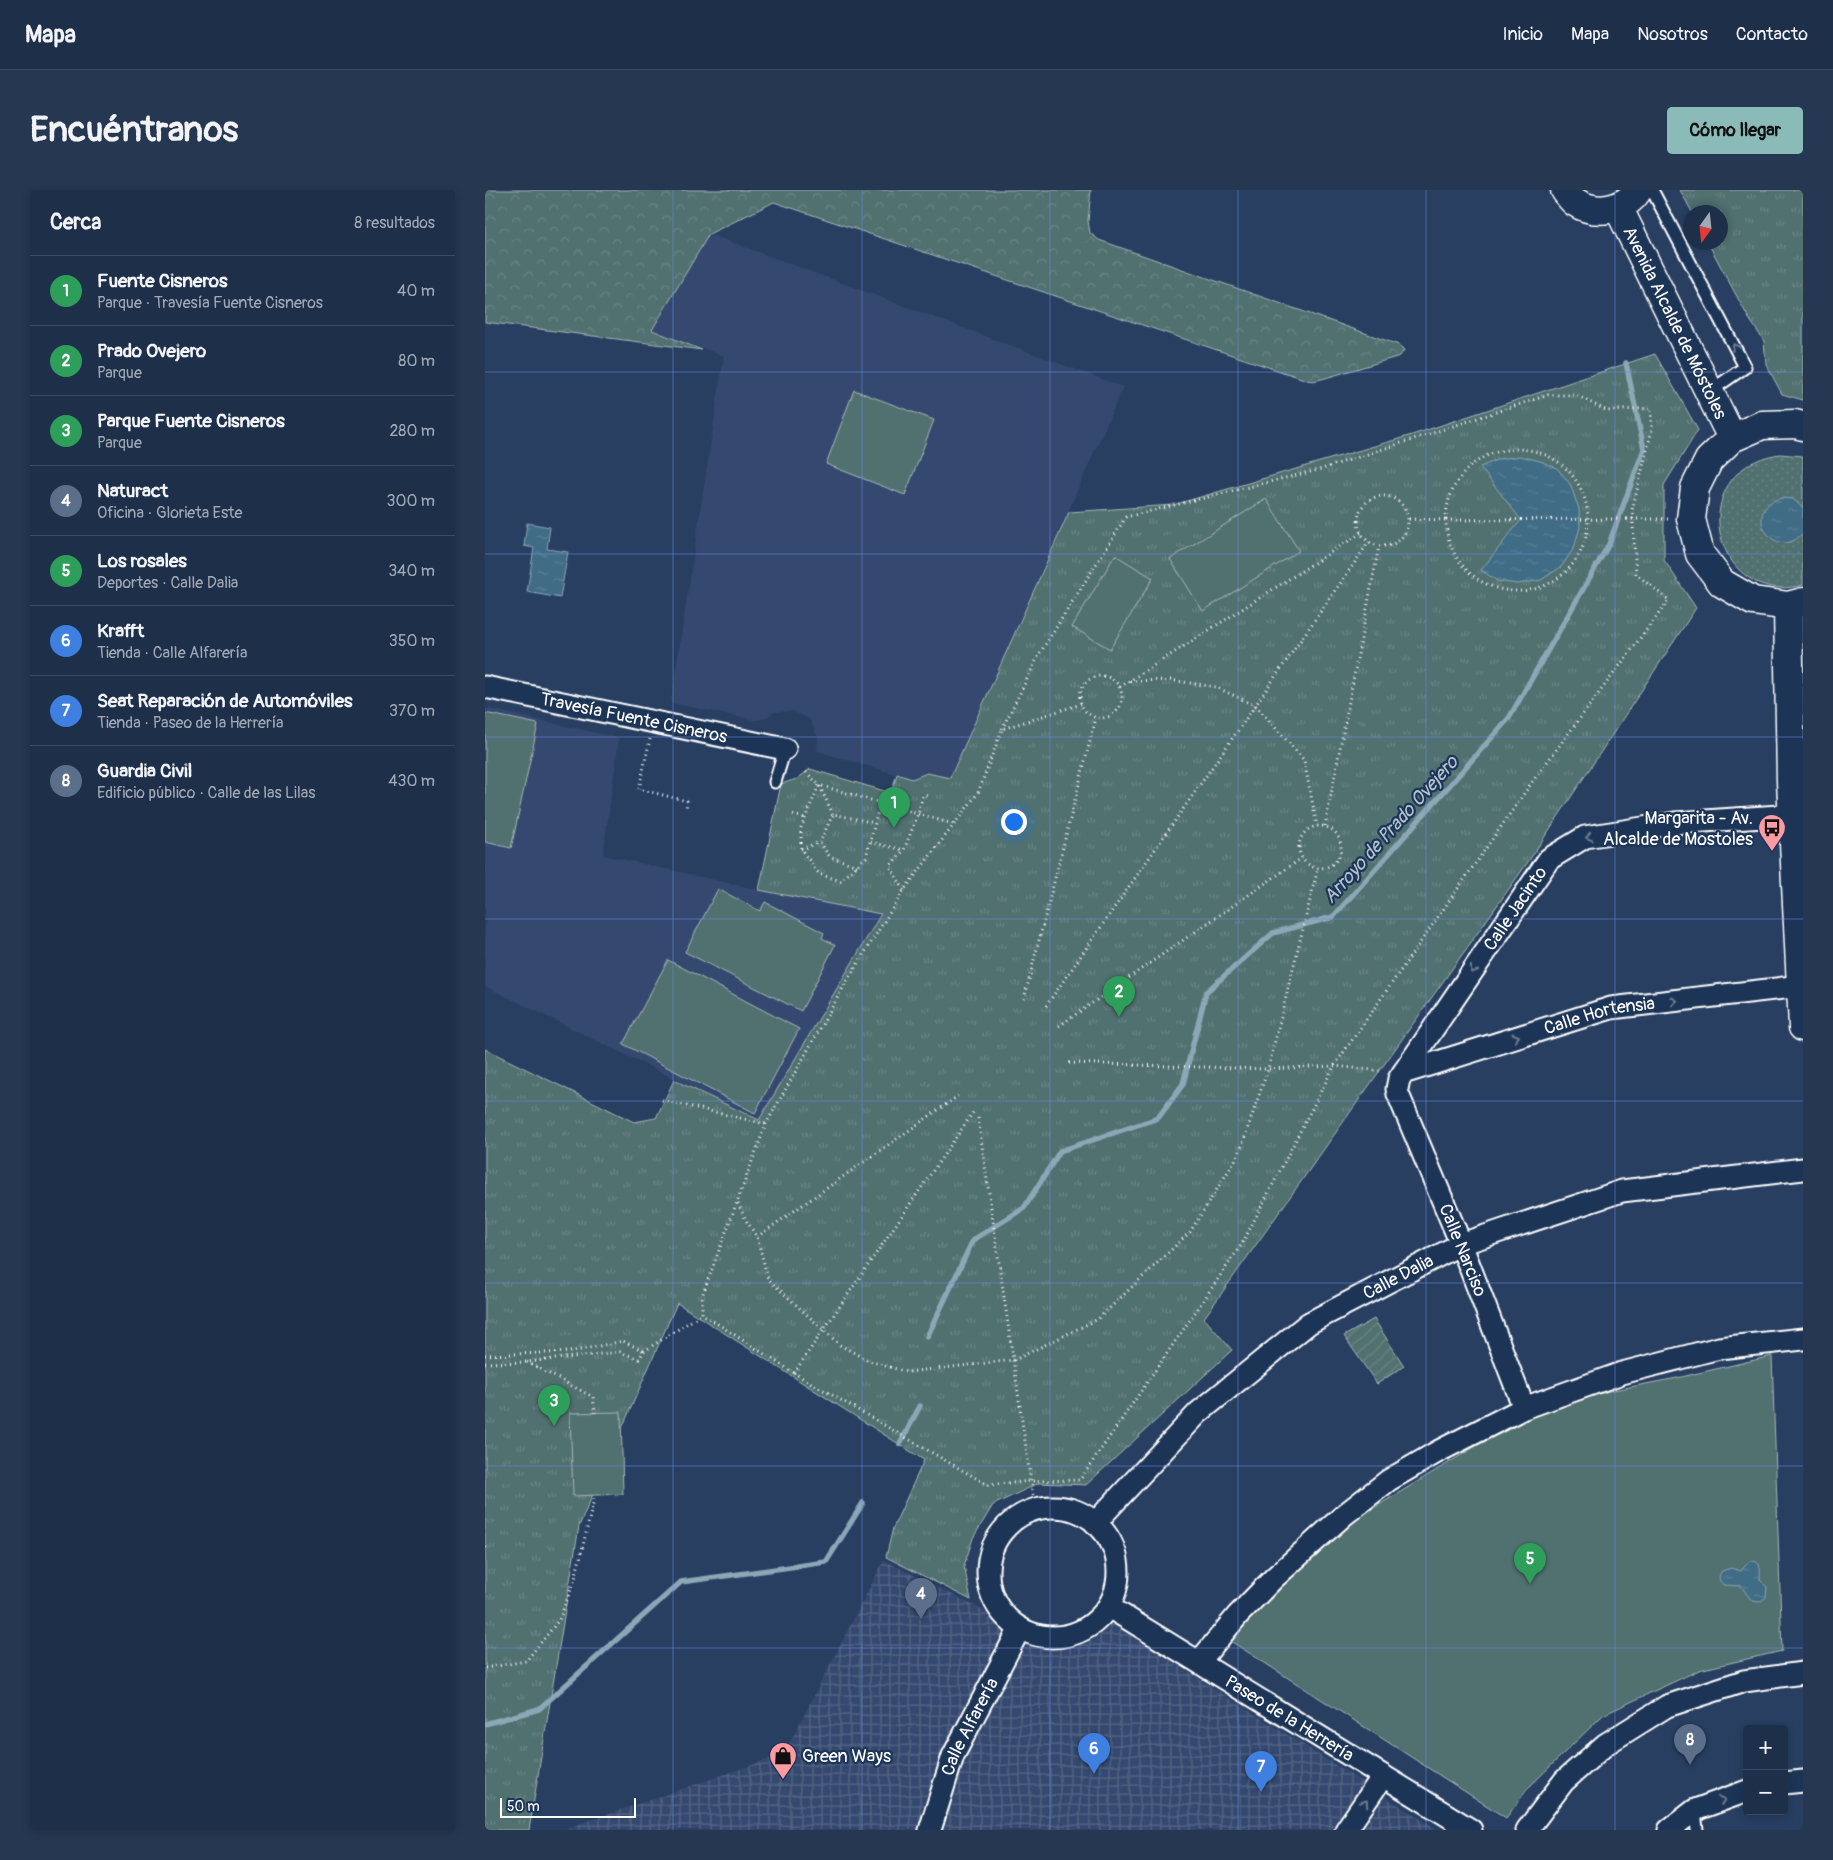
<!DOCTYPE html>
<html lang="es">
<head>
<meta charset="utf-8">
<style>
	:root { --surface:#1e2f4a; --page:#263751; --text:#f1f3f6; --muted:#a1a9b5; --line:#3c4a62; --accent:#8bbbb9 }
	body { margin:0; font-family:Pangolin,sans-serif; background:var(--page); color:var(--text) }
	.controls { position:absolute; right:15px; bottom:15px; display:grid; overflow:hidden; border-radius:5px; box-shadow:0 2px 8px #0003 }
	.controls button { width:45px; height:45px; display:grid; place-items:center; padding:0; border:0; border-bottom:1px solid var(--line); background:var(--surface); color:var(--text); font:25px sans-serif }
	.compass { position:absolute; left:1198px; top:15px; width:45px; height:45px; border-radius:50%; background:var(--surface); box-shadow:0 2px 8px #0003; rotate:195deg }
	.scale { position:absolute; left:15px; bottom:12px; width:136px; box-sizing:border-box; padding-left:5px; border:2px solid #fff; border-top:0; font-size:14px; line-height:18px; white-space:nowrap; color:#fff; -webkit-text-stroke:4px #1d3557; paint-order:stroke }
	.you { position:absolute; left:528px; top:631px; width:18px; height:18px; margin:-12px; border:4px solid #fff; border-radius:50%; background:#1a73e8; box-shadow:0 0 0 8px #1a73e833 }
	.badge { display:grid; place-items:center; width:32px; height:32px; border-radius:50%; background:var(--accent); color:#fff; font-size:16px; font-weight:700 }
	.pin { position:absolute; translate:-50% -41px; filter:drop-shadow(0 1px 2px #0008) }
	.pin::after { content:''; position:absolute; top:26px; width:18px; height:15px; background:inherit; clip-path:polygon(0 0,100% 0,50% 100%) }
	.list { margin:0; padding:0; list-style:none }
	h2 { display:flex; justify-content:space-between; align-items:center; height:65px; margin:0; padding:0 20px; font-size:21px }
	h2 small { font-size:16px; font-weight:400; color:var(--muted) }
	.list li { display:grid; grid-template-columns:32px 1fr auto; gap:15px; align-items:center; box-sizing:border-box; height:70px; padding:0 20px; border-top:1px solid var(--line) }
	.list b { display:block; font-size:19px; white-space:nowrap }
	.list p { margin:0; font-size:16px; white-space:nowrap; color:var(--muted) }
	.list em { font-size:16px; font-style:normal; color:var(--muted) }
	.map { position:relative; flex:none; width:1318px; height:1640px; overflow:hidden; border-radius:5px }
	header { display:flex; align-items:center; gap:30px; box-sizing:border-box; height:70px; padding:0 25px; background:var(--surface); border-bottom:1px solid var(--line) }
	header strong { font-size:24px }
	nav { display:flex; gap:28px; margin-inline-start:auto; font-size:18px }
	.intro { display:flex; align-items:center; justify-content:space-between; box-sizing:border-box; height:120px; padding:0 30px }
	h1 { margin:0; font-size:35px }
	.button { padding:12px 22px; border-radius:5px; background:var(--accent); color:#111; font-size:18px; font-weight:700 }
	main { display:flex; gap:30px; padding:0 30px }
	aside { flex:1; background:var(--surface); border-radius:5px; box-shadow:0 2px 8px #0003 }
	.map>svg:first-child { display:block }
	.built { fill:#364a6f }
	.industrial { fill:url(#industrial-grid) }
	.grass { fill:url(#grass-dots); stroke:#a8b8b7 }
	.forest { fill:url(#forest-crowns); stroke:#a8b8b7 }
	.park { fill:url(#park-tufts); stroke:#a8b8b7 }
	.garden { fill:url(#garden-furrows); stroke:#a8b8b7 }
	.pitch { fill:#51706f; stroke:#a8b8b7 }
	.water { fill:url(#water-ripples); stroke:#8ca7b6 }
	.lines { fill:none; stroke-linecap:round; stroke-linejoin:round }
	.stream { stroke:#8ca7b6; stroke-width:5.5 }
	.lane-casing { stroke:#fff; stroke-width:15 }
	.street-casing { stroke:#fff; stroke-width:25 }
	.secondary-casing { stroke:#fff; stroke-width:31 }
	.path { stroke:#fff; stroke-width:3; stroke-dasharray:1 4; stroke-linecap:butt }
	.lane { stroke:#1d3557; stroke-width:11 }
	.street { stroke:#1d3557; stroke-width:21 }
	.secondary { stroke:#1d3557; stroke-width:28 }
	.path-bridge { stroke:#fff; stroke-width:3; stroke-dasharray:1 4; stroke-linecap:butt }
	.oneway { stroke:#6c7c92 }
	.grid { fill:none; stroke:#6c8ce6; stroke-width:1; stroke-opacity:0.55 }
	.labels { text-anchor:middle; stroke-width:4.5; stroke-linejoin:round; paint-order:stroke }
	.street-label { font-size:18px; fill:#fff; stroke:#1d3557 }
	.poi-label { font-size:18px; fill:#fff; stroke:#1d3557; text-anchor:end }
	.water-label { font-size:19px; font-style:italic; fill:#b3c4cf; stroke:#1d3557 }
</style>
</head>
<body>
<header>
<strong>Mapa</strong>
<nav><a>Inicio</a><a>Mapa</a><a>Nosotros</a><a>Contacto</a></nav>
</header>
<div class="intro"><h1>Encuéntranos</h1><a class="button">Cómo llegar</a></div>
<main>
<aside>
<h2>Cerca<small>8 resultados</small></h2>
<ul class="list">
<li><span class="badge" style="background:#2e9e5b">1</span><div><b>Fuente Cisneros</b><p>Parque · Travesía Fuente Cisneros</p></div><em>40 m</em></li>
<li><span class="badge" style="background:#2e9e5b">2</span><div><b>Prado Ovejero</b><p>Parque</p></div><em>80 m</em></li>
<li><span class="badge" style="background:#2e9e5b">3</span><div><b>Parque Fuente Cisneros</b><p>Parque</p></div><em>280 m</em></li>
<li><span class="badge" style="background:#5c6f8a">4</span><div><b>Naturact</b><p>Oficina · Glorieta Este</p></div><em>300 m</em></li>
<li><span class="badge" style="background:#2e9e5b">5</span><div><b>Los rosales</b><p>Deportes · Calle Dalia</p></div><em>340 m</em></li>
<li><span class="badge" style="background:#3f7fe0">6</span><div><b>Krafft</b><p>Tienda · Calle Alfarería</p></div><em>350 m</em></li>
<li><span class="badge" style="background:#3f7fe0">7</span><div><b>Seat Reparación de Automóviles</b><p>Tienda · Paseo de la Herrería</p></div><em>370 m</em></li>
<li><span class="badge" style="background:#5c6f8a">8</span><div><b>Guardia Civil</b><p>Edificio público · Calle de las Lilas</p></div><em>430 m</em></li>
</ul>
</aside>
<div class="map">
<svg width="1318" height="1640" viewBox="0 0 1318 1640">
	<defs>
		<pattern id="industrial-grid" width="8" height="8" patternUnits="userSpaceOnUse" patternTransform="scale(1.25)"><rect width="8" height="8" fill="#364a6f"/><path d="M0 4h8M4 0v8" fill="none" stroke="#546585"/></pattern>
		<pattern id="grass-dots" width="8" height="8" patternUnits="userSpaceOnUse" patternTransform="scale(1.25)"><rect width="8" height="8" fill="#51706f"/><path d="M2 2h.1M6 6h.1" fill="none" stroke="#6b8585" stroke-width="1.8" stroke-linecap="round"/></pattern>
		<pattern id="forest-crowns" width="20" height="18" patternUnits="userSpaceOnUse" patternTransform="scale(1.25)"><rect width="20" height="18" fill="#51706f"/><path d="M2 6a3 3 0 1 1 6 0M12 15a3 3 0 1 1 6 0" fill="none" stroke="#6b8585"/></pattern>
		<pattern id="park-tufts" width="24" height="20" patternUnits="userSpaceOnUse" patternTransform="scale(1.25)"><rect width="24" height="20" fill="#51706f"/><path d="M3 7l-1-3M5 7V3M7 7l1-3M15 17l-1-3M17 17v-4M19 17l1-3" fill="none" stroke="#6b8585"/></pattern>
		<pattern id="garden-furrows" width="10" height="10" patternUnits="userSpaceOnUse" patternTransform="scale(1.25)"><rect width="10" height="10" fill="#51706f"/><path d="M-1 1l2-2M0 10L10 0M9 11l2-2" fill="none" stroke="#6b8585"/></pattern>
		<pattern id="water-ripples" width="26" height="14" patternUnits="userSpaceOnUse" patternTransform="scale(1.25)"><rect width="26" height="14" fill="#406c86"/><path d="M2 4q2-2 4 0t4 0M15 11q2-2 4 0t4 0" fill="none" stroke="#5d8298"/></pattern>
	</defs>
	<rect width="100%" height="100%" fill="#283f62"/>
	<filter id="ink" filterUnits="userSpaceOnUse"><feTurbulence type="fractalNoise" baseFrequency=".02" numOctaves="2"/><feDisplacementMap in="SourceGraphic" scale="10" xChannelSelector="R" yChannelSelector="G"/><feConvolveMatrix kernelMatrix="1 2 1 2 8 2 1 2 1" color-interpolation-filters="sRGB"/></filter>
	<g filter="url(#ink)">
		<path class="built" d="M 224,44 L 638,197 L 465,588 L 442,583 L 427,589 L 332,561 L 333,547 L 324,529 L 308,521 L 289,522 L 278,529 L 270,530 L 186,513 L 239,166 L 167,140 Z
			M 0,518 L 134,548 L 118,665 L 274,700 L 396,724 L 274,930 L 0,796 Z"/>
		<path class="industrial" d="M 399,1370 L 566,1455 L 599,1448 L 626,1433 L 953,1640 L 77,1640 L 299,1564 Z"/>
		<path class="grass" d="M 1295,264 L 1318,266 L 1318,395 C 1227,419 1196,278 1295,264 Z"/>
		<path class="forest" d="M 0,0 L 606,0 L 603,31 L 605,43 L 614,50 L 914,155 L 919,160 L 915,166 L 837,189 L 828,191 L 822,190 L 289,12 L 224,44 L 167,140 L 217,160 L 0,132 Z"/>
		<path class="park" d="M 1195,0 L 1318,0 L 1318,210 L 1297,204 L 1281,174 L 1279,151 L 1263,127 L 1223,53 L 1236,52 L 1236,22 L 1207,22 Z
			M 1170,164 L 1213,240 L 1179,295 L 1179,370 L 1211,418 L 1043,672 L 719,1128 L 747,1160 L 601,1295 L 554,1293 L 508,1315 L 488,1348 L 479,1376 L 486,1410 L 401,1367 L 408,1338 L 439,1270 L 192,1113 L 94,1336 L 44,1640 L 0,1640 L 0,859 L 149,932 L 171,928 L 189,890 L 274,930 L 396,724 L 274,700 L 296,594 L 312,589 L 325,579 L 406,603 L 412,584 L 427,589 L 442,583 L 465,588 L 584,322 L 688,315 L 927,245 Z"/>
		<path class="garden" d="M 889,1129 L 919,1176 L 892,1194 L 859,1146 Z"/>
		<path class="pitch" d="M 369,200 L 449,230 L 420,305 L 341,274 Z
			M 781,309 L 814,361 L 718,421 L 685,369 Z
			M 630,365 L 668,388 L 625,459 L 587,437 Z
			M 0,523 L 53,534 L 26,658 L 0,652 Z
			M 233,699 L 275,721 L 280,712 L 339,743 L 337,748 L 350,755 L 316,821 L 200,762 Z
			M 183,770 L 314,839 L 270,923 L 138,854 Z
			M 1287,1166 L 1297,1461 L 1214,1480 L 1118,1525 L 1044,1597 L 1021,1628 L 744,1450 L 777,1412 L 869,1330 L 1044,1224 L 1124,1201 L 1192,1188 Z
			M 136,1222 L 138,1304 L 88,1306 L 85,1223 Z"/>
		<path class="water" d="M 1035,266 L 1055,271 L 1072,278 L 1085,294 L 1094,319 L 1095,337 L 1089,358 L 1076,377 L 1056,390 L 1032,394 L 1012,391 L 996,380 L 1036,330 L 995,277 L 1014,269 Z
			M 1296,308 L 1308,309 L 1318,318 L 1318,343 C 1290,375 1254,319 1296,308 Z
			M 42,333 L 65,337 L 62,359 L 83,362 L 75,408 L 42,402 L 49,358 L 39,356 Z
			M 1264,1371 C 1278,1370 1275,1380 1275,1390 L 1282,1397 L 1281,1407 L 1275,1412 L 1267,1411 L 1256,1396 L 1239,1395 C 1233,1391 1233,1386 1237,1381 L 1246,1378 L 1256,1381 Z"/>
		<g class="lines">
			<path class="stream" d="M 442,1147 L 488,1050 L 539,1018 L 575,961 L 673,928 L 698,894 L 721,802 L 788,743 L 848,727 L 1024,528 L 1124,354 L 1159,259 L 1141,173
				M 415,1254 L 435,1216
				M 0,1534 L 54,1519 L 196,1392 L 341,1372 L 378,1313"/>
			<defs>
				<path id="lane" d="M 1167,0 L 1260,177 L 1224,202
					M 290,592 L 300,559
					M 1210,1620 L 1212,1640"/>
				<g id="street">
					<path id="s1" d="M 0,497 L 300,559"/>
					<path id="s2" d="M 918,883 L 1126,818 L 1316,796"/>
					<path id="s3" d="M 1039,1218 L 976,1054 L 913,904 L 912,899 L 914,889 L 1064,669 L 1100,647 L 1190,633 L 1308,625"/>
					<circle cx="568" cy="1382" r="65"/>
					<path id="s4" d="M 610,1333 L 713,1223 L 824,1133 L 976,1054 L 1137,1001 L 1318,979"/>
					<path id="s5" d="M 624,1417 L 986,1640"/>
					<path d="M 714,1472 L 753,1425 L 789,1388 L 859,1325 L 904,1290 L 954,1261 L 1039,1218 L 1137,1183 L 1234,1158 L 1318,1149"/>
					<path d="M 1299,1593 L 1318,1591"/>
					<path id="s6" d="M 445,1640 L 468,1566 L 535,1438"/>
					<path d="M 861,1640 L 898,1586"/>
					<path d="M 1042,1640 L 1079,1591 L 1121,1554 L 1182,1516 L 1259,1491 L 1318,1483"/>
					<path d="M 1184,1640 L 1210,1620 L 1262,1601"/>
				</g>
				<g id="secondary">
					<path d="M 1080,0 C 1083,4 1086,9 1090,12 C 1111,26 1140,20 1153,0"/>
					<path id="s7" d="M 1133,17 L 1247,248"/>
					<path d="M 1318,236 L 1310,234 L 1277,235 L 1247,248 L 1224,270 L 1210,298 L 1206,329 L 1215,364 L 1237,393 L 1268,411 L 1303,416 L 1318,412"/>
					<path d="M 1303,416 L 1306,591 L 1318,837"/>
				</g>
			</defs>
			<use href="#lane" class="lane-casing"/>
			<use href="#street" class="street-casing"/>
			<use href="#secondary" class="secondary-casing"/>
			<path class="path" d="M961 330a71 71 0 1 1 142 0a71 71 0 1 1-142 0Z
				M873 331a25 25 0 1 1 50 0a25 25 0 1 1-50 0Z
				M 924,329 L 961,330
				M 1142,329 L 1186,329
				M595 507a21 21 0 1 1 42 0a21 21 0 1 1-42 0Z
				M 645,491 L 685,490 L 731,497 L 771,516 L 819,570 L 832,636
				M 635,497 L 876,343
				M 517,539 L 555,463 L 641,327 L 837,279 L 1063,205 L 1091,205 L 1122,221 L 1166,218 L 1167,240 L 1147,320 L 1151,384 L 1184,410 L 1050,588 L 849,876 L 757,1054 L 595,1290 L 546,1291 L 503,1295 L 309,1183 L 217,1124 L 217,1106 L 281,934 L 363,789 L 419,700 L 493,603 L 517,539 L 596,514
				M 165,549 L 154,599 L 202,611 L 201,620
				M 321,582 L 334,595 L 348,624
				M 395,614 L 385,652 L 419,660
				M 308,625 L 320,628
				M 840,636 L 894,356
				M814 657a21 21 0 1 1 42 0a21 21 0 1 1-42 0Z
				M 385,652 L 381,667 L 356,691 L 334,684 L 316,659 L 316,638 L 334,595 L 468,634
				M 316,659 L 335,652
				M 372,676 L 344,666 L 335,652 L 348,624 L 390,633
				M 419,700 L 405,676 L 419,660 L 433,624 L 438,605 L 443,606
				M 539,809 L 611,528
				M 561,816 L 884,352
				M 574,836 L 817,668
				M 584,873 L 783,879 L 849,876 L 897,881
				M 177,910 L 281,934
				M 493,928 L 550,1320
				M 253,1013 L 261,1030 L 272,1047 L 283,1089 L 355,1155 L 384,1171 L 422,1182 L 529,1170 L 613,1129 L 705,1042 L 754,964 L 783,879 L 833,678
				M 272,1047 L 473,906
				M 0,1165 L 85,1162 L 138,1151 L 159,1161
				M 42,1172 L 108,1207 L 110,1223
				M 0,1173 L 42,1172 L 135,1162 L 154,1169 L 159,1161 L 217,1124
				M 309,1183 L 489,921
				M 0,1357 L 1,1358 L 0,1359
				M 0,1478 L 41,1471 L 74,1430 L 90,1389 L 110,1305"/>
			<use href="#lane" class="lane"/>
			<use href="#street" class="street"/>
			<use href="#secondary" class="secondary"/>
			<path class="path-bridge" d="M 961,330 L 1142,329"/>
		</g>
		<defs><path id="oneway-chevron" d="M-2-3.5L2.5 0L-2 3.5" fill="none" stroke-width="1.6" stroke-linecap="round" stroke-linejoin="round" transform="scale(1.25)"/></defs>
		<g class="oneway">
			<use href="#oneway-chevron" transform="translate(1250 157) rotate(-118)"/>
			<use href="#oneway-chevron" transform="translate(1104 647) rotate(164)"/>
			<use href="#oneway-chevron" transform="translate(988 780) rotate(124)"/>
			<use href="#oneway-chevron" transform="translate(1189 811) rotate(-6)"/>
			<use href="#oneway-chevron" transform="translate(1031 847) rotate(-17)"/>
			<use href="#oneway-chevron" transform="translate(1237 1610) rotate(-21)"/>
			<use href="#oneway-chevron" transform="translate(880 1613) rotate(-56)"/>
		</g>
	</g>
	<path class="grid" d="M 188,0 L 188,1640M 377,0 L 377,1640M 565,0 L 565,1640M 753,0 L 753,1640M 941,0 L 941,1640M 1130,0 L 1130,1640M 0,182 L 1318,182M 0,364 L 1318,364M 0,547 L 1318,547M 0,729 L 1318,729M 0,911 L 1318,911M 0,1093 L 1318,1093M 0,1276 L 1318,1276M 0,1458 L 1318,1458"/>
	<defs>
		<symbol id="bus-pin" viewBox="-11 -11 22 30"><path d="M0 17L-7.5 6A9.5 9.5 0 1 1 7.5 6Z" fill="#ff9aa2" stroke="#1d3557"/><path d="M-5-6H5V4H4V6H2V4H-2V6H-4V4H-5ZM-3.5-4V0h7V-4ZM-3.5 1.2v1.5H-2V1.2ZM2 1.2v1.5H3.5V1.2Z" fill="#111"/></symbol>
		<symbol id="shop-pin" viewBox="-11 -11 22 30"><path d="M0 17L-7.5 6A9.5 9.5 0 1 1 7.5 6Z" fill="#ff9aa2" stroke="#1d3557"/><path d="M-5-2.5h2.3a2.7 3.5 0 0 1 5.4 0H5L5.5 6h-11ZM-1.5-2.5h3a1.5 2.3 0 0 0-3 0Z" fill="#111"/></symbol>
	</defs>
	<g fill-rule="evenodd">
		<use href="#bus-pin" x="1271" y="622" width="32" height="43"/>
		<use href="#shop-pin" x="282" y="1550" width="32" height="43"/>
	</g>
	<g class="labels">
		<g class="street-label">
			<text dy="6" stroke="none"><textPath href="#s7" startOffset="129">Avenida Alcalde de Móstoles</textPath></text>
			<text dy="6" stroke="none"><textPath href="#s1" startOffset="152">Travesía Fuente Cisneros</textPath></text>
			<text dy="6" stroke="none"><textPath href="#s3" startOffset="560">Calle Jacinto</textPath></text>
			<text dy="6" stroke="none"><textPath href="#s2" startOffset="205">Calle Hortensia</textPath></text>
			<text transform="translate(978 1060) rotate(68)" y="6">Calle Narciso</text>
			<text dy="6" stroke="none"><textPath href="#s4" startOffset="394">Calle Dalia</textPath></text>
			<text dy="6" stroke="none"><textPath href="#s5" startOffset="212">Paseo de la Herrería</textPath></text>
			<text dy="6" stroke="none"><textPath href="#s6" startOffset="111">Calle Alfarería</textPath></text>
		</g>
		<g class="poi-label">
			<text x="1268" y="634">Margarita - Av.<tspan x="1268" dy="21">Alcalde de Mostoles</tspan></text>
			<text x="317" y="1572" text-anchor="start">Green Ways</text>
		</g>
		<g class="water-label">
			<text transform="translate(905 639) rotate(-48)" y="7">Arroyo de Prado Ovejero</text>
		</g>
	</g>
</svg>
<div class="controls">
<button>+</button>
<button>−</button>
</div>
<svg class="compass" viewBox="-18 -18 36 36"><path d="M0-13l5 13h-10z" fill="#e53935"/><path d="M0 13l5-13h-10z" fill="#a1a9b5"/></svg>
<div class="scale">50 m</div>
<div class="you"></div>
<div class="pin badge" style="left:409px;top:638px;background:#2e9e5b">1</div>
<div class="pin badge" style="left:634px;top:827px;background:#2e9e5b">2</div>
<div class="pin badge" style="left:69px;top:1236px;background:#2e9e5b">3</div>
<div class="pin badge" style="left:436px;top:1429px;background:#5c6f8a">4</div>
<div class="pin badge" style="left:1045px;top:1394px;background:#2e9e5b">5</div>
<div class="pin badge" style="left:609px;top:1584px;background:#3f7fe0">6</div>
<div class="pin badge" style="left:776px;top:1602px;background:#3f7fe0">7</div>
<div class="pin badge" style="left:1205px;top:1575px;background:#5c6f8a">8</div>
</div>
</main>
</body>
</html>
